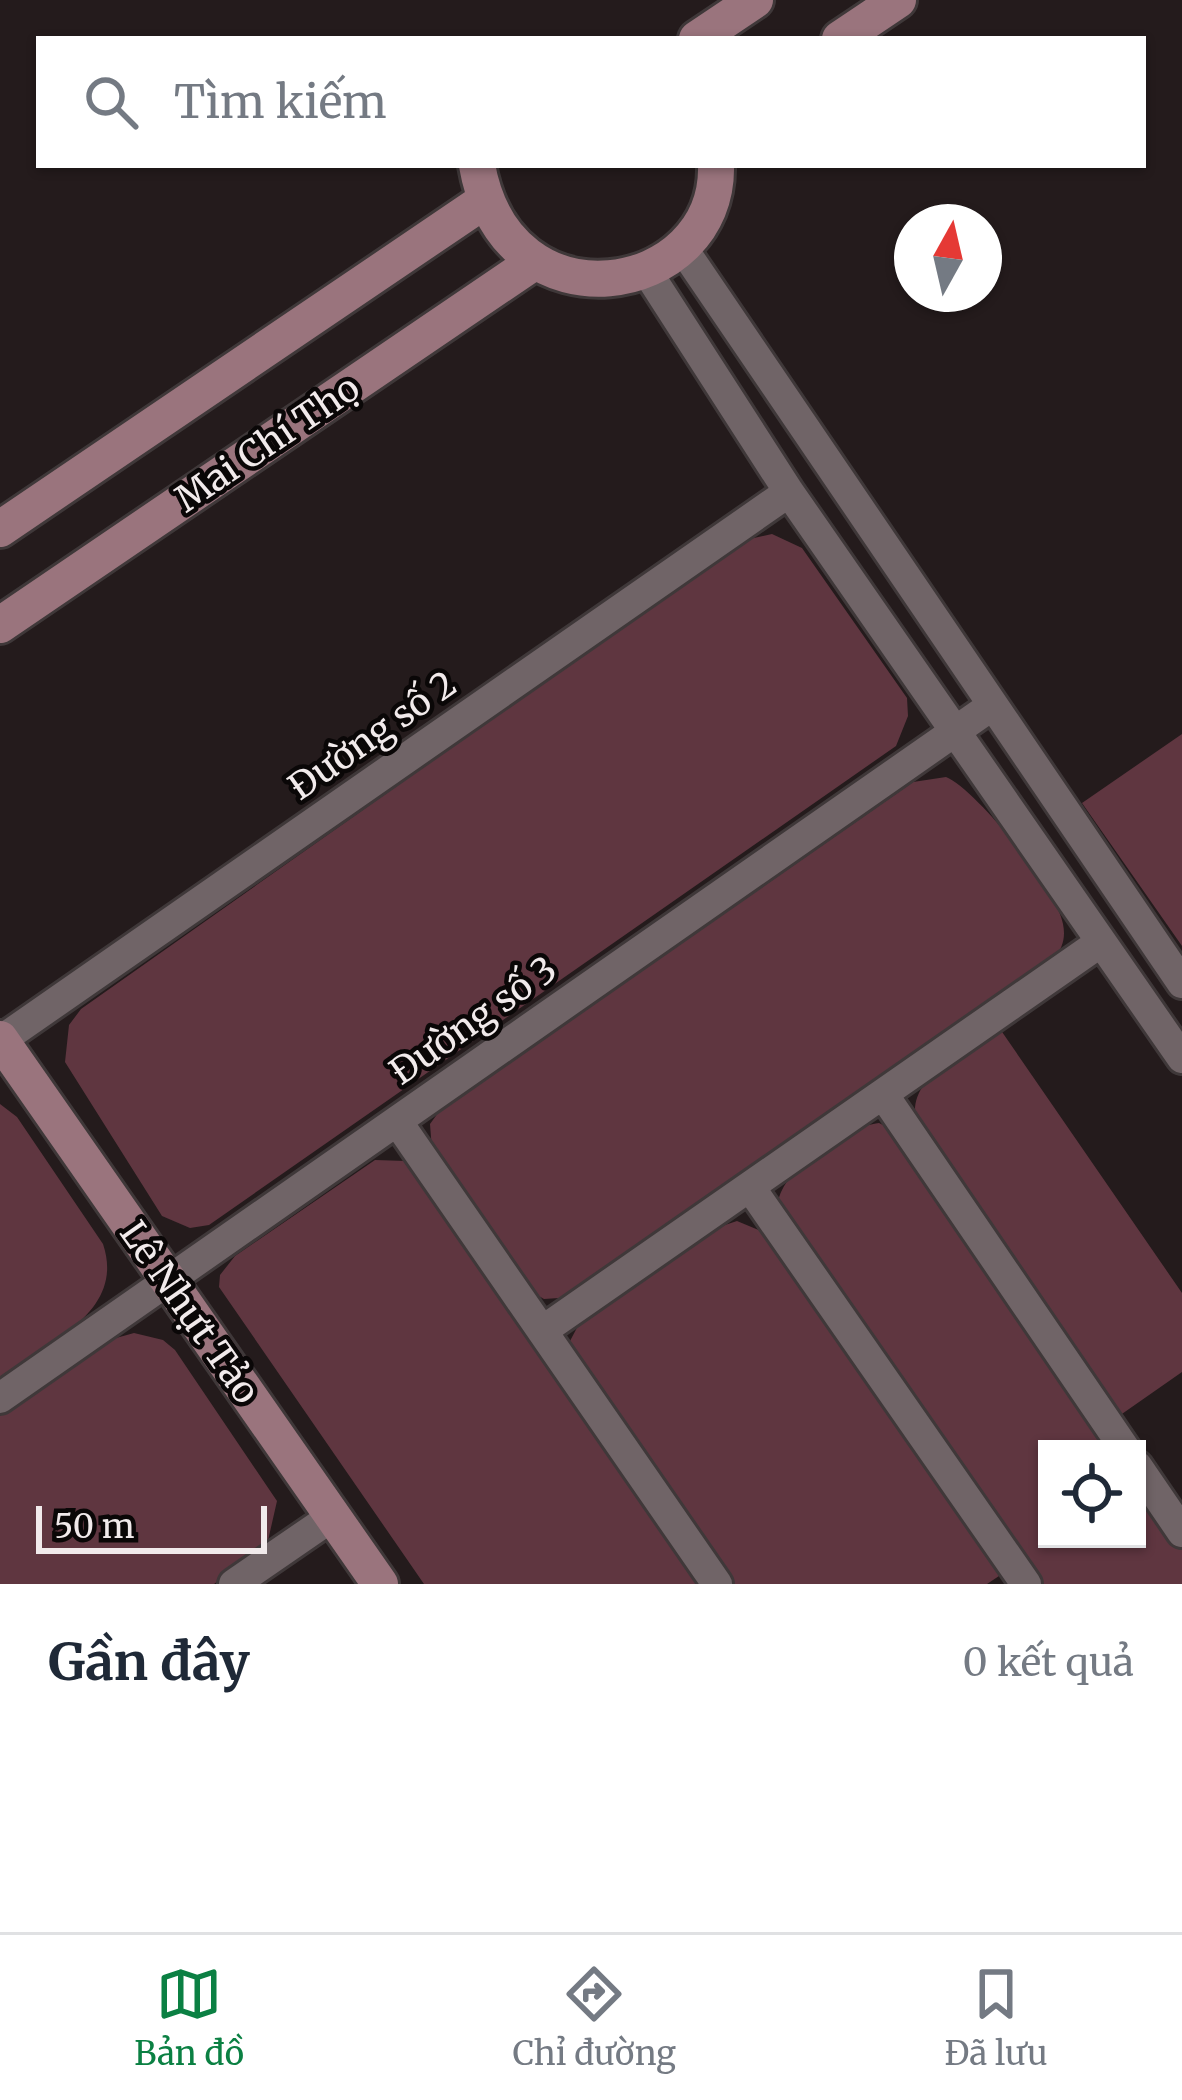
<!DOCTYPE html>
<html lang="vi">
<head>
<meta charset="utf-8">
<style>
	:root { --surface:#fff; --page:#f6f6f7; --text:#1f2937; --muted:#747a83; --line:#e0e1e3; --accent:#0b8043 }
	body { margin:0; font-family:Merriweather,serif; background:var(--page); color:var(--text) }
	.controls { position:absolute; right:36px; bottom:36px; display:grid; overflow:hidden; border-radius:0px; box-shadow:0 3px 9px #0004 }
	.controls button { width:108px; height:108px; display:grid; place-items:center; padding:0; border:0; border-bottom:3px solid var(--line); background:var(--surface); color:var(--text); font:60px sans-serif }
	.compass { position:absolute; left:894px; top:204px; width:108px; height:108px; border-radius:50%; background:var(--surface); box-shadow:0 3px 9px #0004; rotate:8deg }
	.scale { position:absolute; left:36px; bottom:30px; width:231px; box-sizing:border-box; padding-left:12px; border:6px solid #f1eaeb; border-top:0; font-size:33px; line-height:42px; white-space:nowrap; color:#f1eaeb; -webkit-text-stroke:9px #0a0707; paint-order:stroke }
	.list { margin:0; padding:0; list-style:none }
	h2 { display:flex; justify-content:space-between; align-items:center; height:156px; margin:0; padding:0 48px; font-size:51px }
	h2 small { font-size:39px; font-weight:400; color:var(--muted) }
	.icon { flex:none; width:66px; height:66px; fill:none; stroke:currentColor; stroke-width:2; stroke-linecap:round; stroke-linejoin:round }
	.map { position:relative; flex:none; width:1182px; height:1584px; overflow:hidden }
	.search { position:absolute; background:var(--surface); box-shadow:0 3px 9px #0004; left:36px; right:36px; top:36px; height:132px; display:flex; align-items:center; gap:30px; box-sizing:border-box; padding:0 42px; border-radius:0px; color:var(--muted); font-size:45px }
	.sheet { height:348px; background:var(--surface) }
	nav { display:flex; justify-content:space-around; align-items:center; box-sizing:border-box; height:168px; border-top:3px solid var(--line); background:var(--surface); font-size:33px; color:var(--muted) }
	nav a { display:grid; justify-items:center; gap:6px }
	nav .on { color:var(--accent) }
	.map>svg:first-child { display:block }
	.green { fill:#5f3640 }
	.lines { fill:none; stroke-linecap:round; stroke-linejoin:round }
	.street-casing { stroke:#3f3839; stroke-width:36 }
	.secondary-casing { stroke:#3f3839; stroke-width:42 }
	.street { stroke:#706467; stroke-width:30 }
	.secondary { stroke:#9a747d; stroke-width:36 }
	.labels { text-anchor:middle; stroke-width:9; stroke-linejoin:round; paint-order:stroke }
	.street-label { font-size:36px; fill:#f1eaeb; stroke:#0a0707 }
</style>
</head>
<body>
<div class="map">
<svg width="1182" height="1584" viewBox="0 0 1182 1584">
	<rect width="100%" height="100%" fill="#241b1c"/>
	<path class="green" d="M 772,534 L 802,548 L 907,698 L 908,716 L 896,746 L 209,1225 L 190,1228 L 162,1216 L 65,1062 L 69,1025 L 81,1009 L 745,540 Z
		M 1182,734 L 1182,946 L 1082,803 Z
		M 946,777 C 976,789 1058,891 1063,924 C 1066,939 1062,948 1054,960 L 574,1297 L 544,1299 L 530,1291 L 432,1150 L 430,1124 L 438,1113 L 913,782 Z
		M 1000,1029 L 1182,1293 L 1182,1372 L 1119,1416 L 916,1119 C 907,1075 970,1050 1000,1029 Z
		M 0,1104 L 17,1117 L 103,1244 C 126,1312 48,1343 0,1377 Z
		M 879,1123 L 889,1128 L 1115,1449 L 1047,1449 L 1047,1539 L 1137,1539 L 1137,1480 L 1182,1545 L 1182,1584 L 1039,1584 L 778,1203 C 783,1168 845,1127 879,1123 Z
		M 375,1160 L 406,1161 L 417,1171 L 700,1584 L 424,1584 L 219,1287 L 220,1275 L 235,1256 Z
		M 737,1221 L 766,1233 L 1002,1574 L 987,1584 L 732,1584 L 572,1352 L 570,1341 L 580,1322 L 722,1226 Z
		M 134,1333 L 163,1340 L 175,1350 L 277,1501 L 267,1545 L 214,1584 L 0,1584 L 0,1416 L 109,1340 Z"/>
	<g class="lines">
		<defs>
			<path id="street" d="M 681,246 L 1182,983
				M 646,270 L 789,492 L 1182,1058
				M 0,1041 L 789,492
				M 883,1094 L 1125,1449
				M 397,1121 L 717,1584
				M 750,1187 L 1026,1584
				M 542,1331 L 1101,942
				M 0,1398 L 990,707
				M 1137,1466 L 1182,1532
				M 234,1584 L 333,1516"/>
			<path id="secondary" d="M 697,39 L 755,0
				M 840,39 L 898,0
				M 477,165 C 507,335 720,297 716,165
				M 0,529 L 484,201
				M 0,625 L 534,262
				M 0,1039 L 380,1584"/>
		</defs>
		<use href="#street" class="street-casing"/>
		<use href="#secondary" class="secondary-casing"/>
		<use href="#street" class="street"/>
		<use href="#secondary" class="secondary"/>
	</g>
	<g class="labels">
		<g class="street-label">
			<text transform="translate(267 443) rotate(-34)" y="13">Mai Chí Thọ</text>
			<text transform="translate(372 735) rotate(-35)" y="13">Đường số 2</text>
			<text transform="translate(473 1020) rotate(-35)" y="13">Đường số 3</text>
			<text transform="translate(190 1312) rotate(55)" y="13">Lê Nhựt Tảo</text>
		</g>
	</g>
</svg>
<div class="controls">
<button><svg class="icon" aria-label="locate" viewBox="0 0 24 24"><circle cx="12" cy="12" r="6"/><path d="M12 2v4M12 18v4M2 12h4M18 12h4"/></svg></button>
</div>
<svg class="compass" viewBox="-18 -18 36 36"><path d="M0-13l5 13h-10z" fill="#e53935"/><path d="M0 13l5-13h-10z" fill="#747a83"/></svg>
<div class="scale">50 m</div>
<div class="search"><svg class="icon" aria-label="search" viewBox="0 0 24 24"><circle cx="10" cy="10" r="6"/><path d="M15 15l6 6"/></svg>Tìm kiếm</div>
</div>
<section class="sheet">
<h2>Gần đây<small>0 kết quả</small></h2>
<ul class="list">
</ul>
</section>
<nav>
<a class="on"><svg class="icon" aria-label="map" viewBox="0 0 24 24"><path d="M3 6l6-2 6 2 6-2v14l-6 2-6-2-6 2zM9 4v14M15 6v14"/></svg>Bản đồ</a>
<a><svg class="icon" aria-label="directions" viewBox="0 0 24 24"><path d="M12 3l9 9-9 9-9-9zM9 14v-3h6M13 9l2 2-2 2"/></svg>Chỉ đường</a>
<a><svg class="icon" aria-label="saved" viewBox="0 0 24 24"><path d="M7 4h10v16l-5-4-5 4z"/></svg>Đã lưu</a>
</nav>
</body>
</html>
